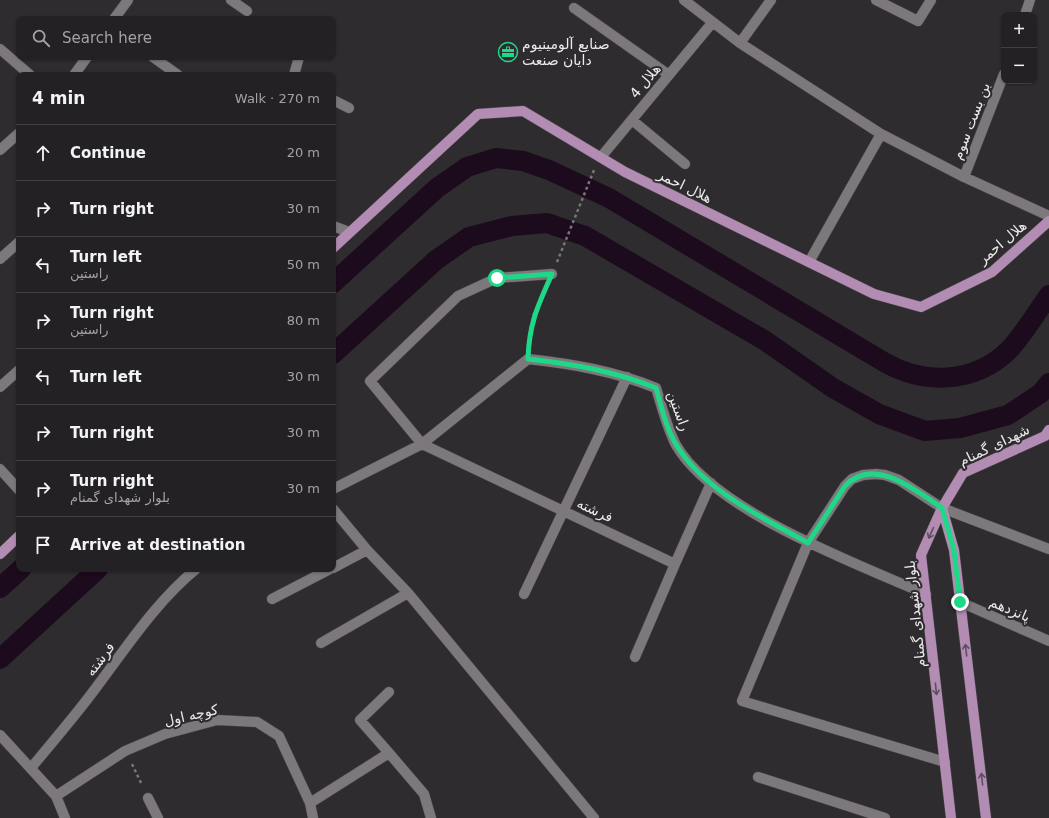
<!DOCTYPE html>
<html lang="en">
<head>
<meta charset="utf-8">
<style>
	:root { --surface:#232124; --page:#2b292c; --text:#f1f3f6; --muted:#a3a3a6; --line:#403e41 }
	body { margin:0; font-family:"DejaVu Sans",Vazirmatn,sans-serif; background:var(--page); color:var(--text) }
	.controls { position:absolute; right:12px; top:12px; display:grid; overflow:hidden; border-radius:8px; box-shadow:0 1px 3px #0004 }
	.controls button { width:36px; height:36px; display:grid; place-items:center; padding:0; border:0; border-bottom:1px solid var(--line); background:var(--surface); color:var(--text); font:20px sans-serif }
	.stop { position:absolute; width:12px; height:12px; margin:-9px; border:3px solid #1ed888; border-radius:50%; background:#fff }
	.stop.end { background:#1ed888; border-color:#fff; box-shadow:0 1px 4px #0008 }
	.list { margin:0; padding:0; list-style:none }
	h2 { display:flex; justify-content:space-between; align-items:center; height:52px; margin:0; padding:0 16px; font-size:17px }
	h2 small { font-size:13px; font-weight:400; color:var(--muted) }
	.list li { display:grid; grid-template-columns:26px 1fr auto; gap:12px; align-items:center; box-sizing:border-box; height:56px; padding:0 16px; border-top:1px solid var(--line) }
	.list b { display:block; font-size:15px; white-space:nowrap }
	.list p { margin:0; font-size:13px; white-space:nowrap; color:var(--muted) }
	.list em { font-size:13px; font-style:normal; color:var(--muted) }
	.icon { flex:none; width:22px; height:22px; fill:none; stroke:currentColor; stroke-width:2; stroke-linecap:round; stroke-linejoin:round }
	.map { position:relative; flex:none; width:1049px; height:818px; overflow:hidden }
	.search { position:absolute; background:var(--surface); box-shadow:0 1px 3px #0004; left:16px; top:16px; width:320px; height:44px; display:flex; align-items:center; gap:10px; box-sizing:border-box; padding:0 14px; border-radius:8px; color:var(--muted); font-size:15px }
	.panel { position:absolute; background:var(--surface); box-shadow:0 1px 3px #0004; left:16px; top:72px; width:320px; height:500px; border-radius:8px }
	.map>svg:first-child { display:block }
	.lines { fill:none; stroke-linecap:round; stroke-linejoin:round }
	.canal { stroke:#1c0a1d; stroke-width:20 }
	.minor-casing { stroke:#4b484b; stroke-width:11 }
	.major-casing { stroke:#4b484b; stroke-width:11 }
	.path { stroke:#797679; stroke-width:2.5; stroke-dasharray:3 3; stroke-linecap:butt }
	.minor { stroke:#7c787c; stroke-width:10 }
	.major { stroke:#b28cb3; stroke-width:10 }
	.oneway { stroke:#5d4e5e }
	.route { stroke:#1ed888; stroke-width:5 }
	.labels { text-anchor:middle; stroke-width:4; stroke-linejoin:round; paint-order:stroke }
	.poi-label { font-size:14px; fill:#eceaec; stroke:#2f2c30; text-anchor:start }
	.street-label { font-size:14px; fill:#eceaec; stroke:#2f2c30 }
</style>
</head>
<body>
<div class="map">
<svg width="1049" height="818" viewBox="0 0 1049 818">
	<rect width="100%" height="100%" fill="#2f2c30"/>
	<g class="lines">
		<path class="canal" d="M 333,283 L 437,188 L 467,167 L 496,158 L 523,161 L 549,170 L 609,198 L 884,362 C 924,385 974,384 1009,350 C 1024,334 1036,313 1049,295
			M 333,354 L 436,260 L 469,237 L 512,226 L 547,223 L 585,236 L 764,340 L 833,388 L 879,414 L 925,431 L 960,428 L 1008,415 L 1041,393 L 1049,383
			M 0,588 L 21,569
			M 0,659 L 98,569"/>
		<defs>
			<path id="minor" d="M 231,0 L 247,11
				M 684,0 L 740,43 L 881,134 L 964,177 L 1049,216
				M 876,0 L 918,21 L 931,0
				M 574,8 L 669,75
				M 1025,15 L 1030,0
				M 114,19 L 128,0
				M 740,43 L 771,0
				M 0,49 L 30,75
				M 153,57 L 178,75
				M 74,75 L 87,57
				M 294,75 L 299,57
				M 333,100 L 349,108
				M 632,120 L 685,164
				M 0,150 L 19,133
				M 601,157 L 712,23
				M 964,177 L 1004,74
				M 333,226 L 349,232
				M 0,259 L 19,242
				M 809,262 L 881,134
				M 552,274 L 497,278 L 458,296 L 370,381 L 422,444 L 675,564 L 711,483
				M 0,387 L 19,370
				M 0,469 L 19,490
				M 333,489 L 422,444 L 528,359 C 573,364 614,371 656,388 C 662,407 667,428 676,445 C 714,511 857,564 926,594
				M 333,509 L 367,550 L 408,593 L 594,818
				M 333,568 L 367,550
				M 524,594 L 627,377
				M 272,599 L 330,569
				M 960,602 L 1049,641
				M 321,643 L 408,593
				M 635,657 L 675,564
				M 0,735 L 56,796 L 65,818
				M 389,753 L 360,720 L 389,692
				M 945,762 L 742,701 L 808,543 L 845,486 L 852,479 L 863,475 L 876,474 L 885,475 L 899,480 L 942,508 L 1049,549
				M 31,768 C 53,741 77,714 98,685 C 128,645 157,601 196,569
				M 758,777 L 885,818
				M 56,796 L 125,751 L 165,734 L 217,720 L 257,722 L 279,736 L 310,803 L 313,818
				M 148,798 L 158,818
				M 310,803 L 389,753 L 424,794 L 431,818"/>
			<path id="major" d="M 333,248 L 478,114 L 523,111 L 625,172 L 874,294 L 921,307 L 992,272 L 1049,221
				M 942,508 L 963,473 L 1045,436 L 1049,430
				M 0,554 L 19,536
				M 951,818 L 921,555 L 942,508 L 954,550 L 986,818"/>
		</defs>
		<use href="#minor" class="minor-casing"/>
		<use href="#major" class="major-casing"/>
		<path class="path" d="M 557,262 L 594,170
			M 528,345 L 533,316 L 545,289
			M 132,764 L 142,785"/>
		<use href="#minor" class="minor"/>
		<use href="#major" class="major"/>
	</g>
	<defs><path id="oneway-shaft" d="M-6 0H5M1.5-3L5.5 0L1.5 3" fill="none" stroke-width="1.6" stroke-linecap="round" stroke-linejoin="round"/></defs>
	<g class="oneway">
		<use href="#oneway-shaft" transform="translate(931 533) rotate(114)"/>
		<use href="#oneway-shaft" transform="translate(966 650) rotate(-97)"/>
		<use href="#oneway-shaft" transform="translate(936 689) rotate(84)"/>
		<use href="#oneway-shaft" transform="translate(982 779) rotate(-96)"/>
	</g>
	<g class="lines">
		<path class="route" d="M 497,278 L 552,274 C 538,305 529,324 528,359 C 573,364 614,371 656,388 C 661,406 667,431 677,446 C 706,492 762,517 808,543 L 845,486 C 874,455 916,491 942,508 L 954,550 L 960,602"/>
	</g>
	<defs>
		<symbol id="office-ring" viewBox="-11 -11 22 22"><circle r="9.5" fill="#2f2c30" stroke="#1ed888" stroke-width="1.5"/><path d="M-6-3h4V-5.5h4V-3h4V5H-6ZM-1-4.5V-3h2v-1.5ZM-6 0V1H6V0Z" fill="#1ed888"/></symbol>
	</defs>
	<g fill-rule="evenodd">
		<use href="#office-ring" x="497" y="41" width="22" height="22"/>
	</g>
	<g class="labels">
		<g class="poi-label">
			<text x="522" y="49">صنايع آلومینیوم<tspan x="522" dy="16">دایان صنعت</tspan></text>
		</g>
		<g class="street-label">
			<text transform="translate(645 81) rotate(-50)" y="5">هلال 4</text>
			<text transform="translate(971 121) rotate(-69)" y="5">بن بست سوم</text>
			<text transform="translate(685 186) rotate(26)" y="5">هلال احمر</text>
			<text transform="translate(1002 242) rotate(-40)" y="5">هلال احمر</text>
			<text transform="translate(679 411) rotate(70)" y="5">راستین</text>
			<text transform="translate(994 445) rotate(-26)" y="5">شهدای گمنام</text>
			<text transform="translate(595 510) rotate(25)" y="5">فرشته</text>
			<text transform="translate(1010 609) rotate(23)" y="5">پانزدهم</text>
			<text transform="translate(915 614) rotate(-96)" y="5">بلوار شهدای گمنام</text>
			<text transform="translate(100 659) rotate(-53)" y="5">فرشته</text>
			<text transform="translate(191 715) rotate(-13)" y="5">کوچه اول</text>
		</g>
	</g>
</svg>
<div class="controls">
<button>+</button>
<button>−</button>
</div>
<div class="stop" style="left:497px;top:278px"></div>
<div class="stop end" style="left:960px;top:602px"></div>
<div class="search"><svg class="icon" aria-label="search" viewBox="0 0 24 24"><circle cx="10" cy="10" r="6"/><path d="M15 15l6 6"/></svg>Search here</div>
<section class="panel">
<h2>4 min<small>Walk · 270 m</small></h2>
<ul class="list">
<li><svg class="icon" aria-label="ahead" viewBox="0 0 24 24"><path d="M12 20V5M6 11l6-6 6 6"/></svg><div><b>Continue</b></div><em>20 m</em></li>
<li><svg class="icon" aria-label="right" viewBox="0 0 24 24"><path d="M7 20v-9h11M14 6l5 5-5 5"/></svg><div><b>Turn right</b></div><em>30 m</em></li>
<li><svg class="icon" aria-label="left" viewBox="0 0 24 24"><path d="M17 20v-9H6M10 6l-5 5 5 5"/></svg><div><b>Turn left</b><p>راستین</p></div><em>50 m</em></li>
<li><svg class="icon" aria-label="right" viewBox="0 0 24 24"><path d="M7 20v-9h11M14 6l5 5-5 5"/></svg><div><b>Turn right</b><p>راستین</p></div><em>80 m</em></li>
<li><svg class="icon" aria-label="left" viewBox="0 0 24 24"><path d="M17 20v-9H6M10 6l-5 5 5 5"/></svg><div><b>Turn left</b></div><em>30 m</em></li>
<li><svg class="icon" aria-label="right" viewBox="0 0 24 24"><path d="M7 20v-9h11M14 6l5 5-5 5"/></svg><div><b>Turn right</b></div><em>30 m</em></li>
<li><svg class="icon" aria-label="right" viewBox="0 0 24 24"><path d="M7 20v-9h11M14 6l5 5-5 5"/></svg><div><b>Turn right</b><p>بلوار شهدای گمنام</p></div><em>30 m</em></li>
<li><svg class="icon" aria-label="arrive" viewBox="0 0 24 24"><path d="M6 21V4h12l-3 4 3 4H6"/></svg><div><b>Arrive at destination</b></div></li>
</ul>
</section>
</div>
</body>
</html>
